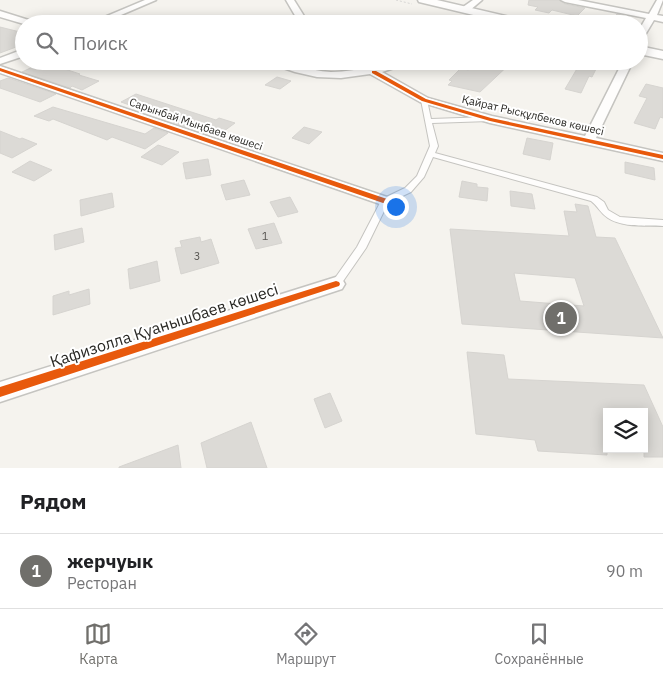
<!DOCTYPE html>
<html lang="ru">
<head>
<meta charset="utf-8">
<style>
	:root { --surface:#fff; --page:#f2f2f2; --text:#202124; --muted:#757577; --line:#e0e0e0; --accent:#706f6b }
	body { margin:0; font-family:"IBM Plex Sans",sans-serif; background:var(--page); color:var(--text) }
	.controls { position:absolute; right:15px; bottom:15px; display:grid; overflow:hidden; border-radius:0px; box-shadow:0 2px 12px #0003 }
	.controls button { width:45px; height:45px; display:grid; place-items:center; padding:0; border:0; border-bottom:1px solid var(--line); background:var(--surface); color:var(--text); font:25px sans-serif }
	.you { position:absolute; left:395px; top:206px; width:18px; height:18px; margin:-12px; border:4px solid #fff; border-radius:50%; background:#1a73e8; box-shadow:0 0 0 8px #1a73e833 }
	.badge { display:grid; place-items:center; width:32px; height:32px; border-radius:50%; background:var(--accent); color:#fff; font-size:16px; font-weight:700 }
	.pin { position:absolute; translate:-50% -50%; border:2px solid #fff; box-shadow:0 1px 5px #0006 }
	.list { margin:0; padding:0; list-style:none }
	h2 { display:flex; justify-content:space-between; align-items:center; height:65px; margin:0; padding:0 20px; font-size:21px }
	h2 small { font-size:16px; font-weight:400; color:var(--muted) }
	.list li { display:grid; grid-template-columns:32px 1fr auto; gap:15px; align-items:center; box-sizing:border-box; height:75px; padding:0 20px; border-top:1px solid var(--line) }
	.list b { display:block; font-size:19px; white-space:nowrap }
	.list p { margin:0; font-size:16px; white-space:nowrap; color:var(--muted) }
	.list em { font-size:16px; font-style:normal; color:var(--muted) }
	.icon { flex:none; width:28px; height:28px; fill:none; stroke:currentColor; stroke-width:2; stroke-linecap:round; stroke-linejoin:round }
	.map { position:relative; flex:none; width:663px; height:468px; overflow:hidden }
	.search { position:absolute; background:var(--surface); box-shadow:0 2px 12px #0003; left:15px; right:15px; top:15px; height:55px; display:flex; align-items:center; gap:12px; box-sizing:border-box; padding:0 18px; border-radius:28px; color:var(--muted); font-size:19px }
	.sheet { height:140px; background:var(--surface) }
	nav { display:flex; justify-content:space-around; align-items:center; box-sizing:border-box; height:70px; border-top:1px solid var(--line); background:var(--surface); font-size:14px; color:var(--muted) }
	nav a { display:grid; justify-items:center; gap:2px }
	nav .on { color:var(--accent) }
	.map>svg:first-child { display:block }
	.building { fill:#dcdad6; stroke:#d6d4d0; fill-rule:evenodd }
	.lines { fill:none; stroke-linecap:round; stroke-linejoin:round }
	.service-casing { stroke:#c5c4c0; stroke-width:2 }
	.minor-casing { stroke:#c5c4c0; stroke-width:3 }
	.tertiary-casing { stroke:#c5c4c0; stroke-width:3 }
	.path { stroke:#d7d6d4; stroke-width:1; stroke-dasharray:2 2; stroke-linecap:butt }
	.service { fill:#fefdfc; fill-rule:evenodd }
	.minor { fill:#fefdfc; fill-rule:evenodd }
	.tertiary { fill:#fefdfc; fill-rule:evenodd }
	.cycleway-casing { stroke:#fff; stroke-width:3 }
	.cycleway { fill:#e8590c; fill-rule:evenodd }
	.labels { text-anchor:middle; stroke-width:4; stroke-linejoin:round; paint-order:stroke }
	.far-street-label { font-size:11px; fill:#292824; stroke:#fff }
	.number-label { font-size:11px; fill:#585652 }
	.near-street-label { font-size:16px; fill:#292824; stroke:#fff }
</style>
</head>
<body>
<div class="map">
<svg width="663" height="468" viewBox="0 0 663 468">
	<rect width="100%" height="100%" fill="#f5f3ee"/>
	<path class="building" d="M 529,0 L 559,0 L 565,4 L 585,8 L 577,16 L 552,10 L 549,13 L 535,10 L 538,7 L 528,5 Z
		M 617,14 L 630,17 L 626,24 L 609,24 Z
		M 0,27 L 24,33 L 24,44 L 0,53 Z
		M 482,61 L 513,61 L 480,92 L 448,85 L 452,81 L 449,80 L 461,68 L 468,70 Z
		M 586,61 L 600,61 L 592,77 L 589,76 L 581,93 L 565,89 L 578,67 L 582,68 Z
		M 43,62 L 80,74 L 79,75 L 99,81 L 82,90 L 72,86 L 70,88 L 22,72 Z
		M 277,77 L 291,81 L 280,89 L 265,85 Z
		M 8,78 L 56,94 L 40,102 L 0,88 L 0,81 Z
		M 646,84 L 663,88 L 663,118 L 660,117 L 655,129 L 634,123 L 647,98 L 639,96 Z
		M 136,94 L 216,120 L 219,118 L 235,123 L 220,134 L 191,124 L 187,127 L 180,125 L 155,114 L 121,102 Z
		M 53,107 L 145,134 L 154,128 L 168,133 L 145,149 L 112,137 L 107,140 L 53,119 L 49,121 L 34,116 Z
		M 304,127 L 322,132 L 309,144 L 292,138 Z
		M 0,131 L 20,139 L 22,138 L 37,144 L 12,158 L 0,153 Z
		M 527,138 L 553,143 L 550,160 L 523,154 Z
		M 158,145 L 179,152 L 162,165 L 141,157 Z
		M 208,159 L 211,175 L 186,179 L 183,163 Z
		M 30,161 L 52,170 L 34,181 L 12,172 Z
		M 625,162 L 654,168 L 655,180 L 625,173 Z
		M 244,180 L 250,195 L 226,200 L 221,185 Z
		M 462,181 L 477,184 L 477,187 L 488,188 L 487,201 L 459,197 Z
		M 510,191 L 532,194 L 535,209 L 511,206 Z
		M 112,193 L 114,207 L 81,216 L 80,200 Z
		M 290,197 L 298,212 L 278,217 L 270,202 Z
		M 575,204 L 588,206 L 596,237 L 615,238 L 663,338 L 462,324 L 450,229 L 569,236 L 564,211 L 577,212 ZM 514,273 L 575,278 L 584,306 L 520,301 Z
		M 274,223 L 282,243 L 256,249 L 248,229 Z
		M 82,228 L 84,242 L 55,250 L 54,235 Z
		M 200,237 L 201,242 L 211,239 L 219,263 L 181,274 L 175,248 L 182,247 L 180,241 Z
		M 157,261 L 160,281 L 130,289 L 128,269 Z
		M 89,289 L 90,304 L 53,315 L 53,296 L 69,291 L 69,295 Z
		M 467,352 L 504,355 L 508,379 L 644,385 L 663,427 L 663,457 L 644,457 L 644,412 L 607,412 L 607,455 L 538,451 L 535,440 L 476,434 Z
		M 330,393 L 342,421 L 325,428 L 314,399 Z
		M 251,422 L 267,468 L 207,468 L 201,443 Z
		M 178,445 L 181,468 L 119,468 L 119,467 Z"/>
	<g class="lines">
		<defs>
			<path id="service" d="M 424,98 L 427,100 L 431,119 L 489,117 L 492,119 L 489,121 L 432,123 L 438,146 L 435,153 L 597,197 L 604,202 L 608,210 L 620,217 L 663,220 L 663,226 C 646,225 623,228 608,218 C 600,213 599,207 591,201 L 433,157 L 424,177 L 411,192 L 388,203 L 366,248 L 339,287 L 333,287 L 331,284 L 333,281 L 357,247 L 382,199 L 405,188 L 417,176 L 430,146 L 421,100 Z"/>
			<path id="minor" d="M 145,0 L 156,0 L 100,24 L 88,24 Z
				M 286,0 L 294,0 L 309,24 L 300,24 Z
				M 473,0 L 482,0 L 469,11 L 463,11 L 463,7 Z
				M 561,0 L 578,0 L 649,14 L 657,0 L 663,0 L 657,15 L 663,16 L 663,22 L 654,20 L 642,40 L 639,41 L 639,30 L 646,18 L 565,2 Z
				M 0,11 L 35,22 L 36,24 L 24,24 L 0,17 Z
				M 481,12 L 488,14 L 477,24 L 467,24 Z
				M 24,49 L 24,56 L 0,64 L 0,58 Z
				M 263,61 C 287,61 308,71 331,72 C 360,72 387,61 415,61 L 382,72 L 428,98 L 492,116 L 585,136 L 623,61 L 633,61 L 596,138 L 663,153 L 663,161 L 490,123 L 420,102 L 370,74 L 341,78 L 317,77 L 295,72 Z
				M 0,66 L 390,198 L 393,201 L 390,204 L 380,204 L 0,73 Z
				M 336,277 L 342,279 L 345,284 L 342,289 L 0,402 L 0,382 Z"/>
			<path id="tertiary" d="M 418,0 L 437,0 L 527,21 L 533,24 L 511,24 L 419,2 Z
				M 639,46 L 663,51 L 663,59 L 639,54 Z"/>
		</defs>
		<use href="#service" class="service-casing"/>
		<use href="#minor" class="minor-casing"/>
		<use href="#tertiary" class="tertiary-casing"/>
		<path class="path" d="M 396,0 L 412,4"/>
		<use href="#service" class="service"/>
		<use href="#minor" class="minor"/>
		<use href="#tertiary" class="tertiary"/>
		<defs>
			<path id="cycleway" d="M 0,68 L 387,199 L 388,201 L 385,203 L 383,203 L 0,71 Z
				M 372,71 L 376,71 L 426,99 L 491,118 L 663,155 L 663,159 L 490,121 L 422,101 L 372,73 Z
				M 336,281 L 339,282 L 340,284 L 339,286 L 0,397 L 0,387 Z"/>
		</defs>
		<use href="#cycleway" class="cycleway-casing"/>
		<use href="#cycleway" class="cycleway"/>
	</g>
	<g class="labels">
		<g class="far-street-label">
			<text transform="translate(533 115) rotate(13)" y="4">Қайрат Рысқұлбеков көшесі</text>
			<text transform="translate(196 124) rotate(19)" y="4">Сарынбай Мыңбаев көшесі</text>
		</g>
		<g class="number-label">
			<text x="265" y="240">1</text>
			<text x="197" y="260">3</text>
		</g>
		<g class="near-street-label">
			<text transform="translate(164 325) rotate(-18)" y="6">Қафизолла Қуанышбаев көшесi</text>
		</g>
	</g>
</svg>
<div class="controls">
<button><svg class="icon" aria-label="layers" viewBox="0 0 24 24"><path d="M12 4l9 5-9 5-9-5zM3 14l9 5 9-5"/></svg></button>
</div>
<div class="you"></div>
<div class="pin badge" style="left:561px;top:318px">1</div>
<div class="search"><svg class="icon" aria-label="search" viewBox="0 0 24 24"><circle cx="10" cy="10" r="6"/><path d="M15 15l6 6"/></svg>Поиск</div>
</div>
<section class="sheet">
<h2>Рядом<small></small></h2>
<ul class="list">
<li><span class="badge">1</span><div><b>жерчуык</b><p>Ресторан</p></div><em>90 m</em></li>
</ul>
</section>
<nav>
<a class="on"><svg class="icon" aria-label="map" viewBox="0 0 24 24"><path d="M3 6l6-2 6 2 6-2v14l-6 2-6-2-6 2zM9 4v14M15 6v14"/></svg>Карта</a>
<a><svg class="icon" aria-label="directions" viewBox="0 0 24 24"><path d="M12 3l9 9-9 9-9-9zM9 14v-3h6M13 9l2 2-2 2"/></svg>Маршрут</a>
<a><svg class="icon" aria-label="saved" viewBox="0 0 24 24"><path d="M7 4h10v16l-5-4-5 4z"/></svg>Сохранённые</a>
</nav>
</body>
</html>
